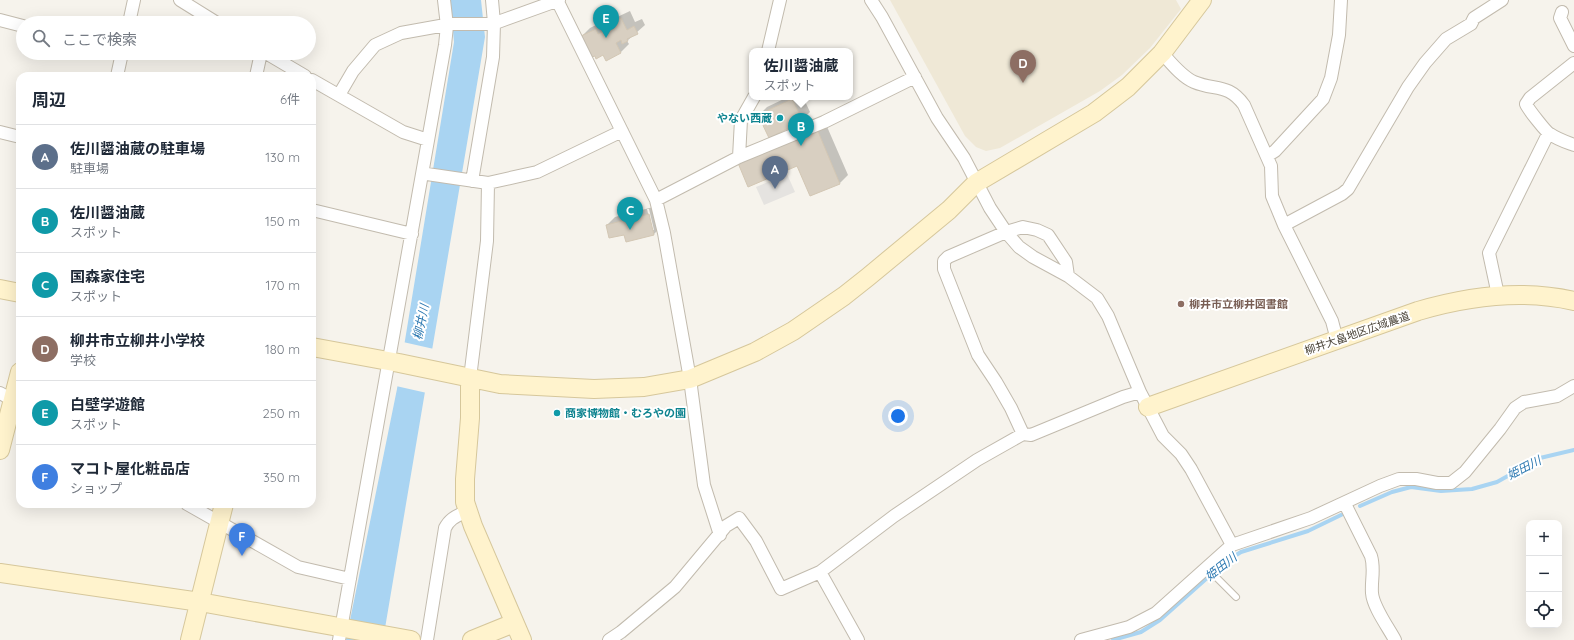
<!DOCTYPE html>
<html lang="ja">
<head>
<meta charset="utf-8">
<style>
	:root { --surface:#fff; --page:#f2f2f3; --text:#1f2937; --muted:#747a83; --line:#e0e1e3; --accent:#fc3f1d }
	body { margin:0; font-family:Quicksand,"Noto Sans JP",sans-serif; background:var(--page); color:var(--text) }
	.controls { position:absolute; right:12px; bottom:12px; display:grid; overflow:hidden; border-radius:8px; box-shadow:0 4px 16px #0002 }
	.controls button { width:36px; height:36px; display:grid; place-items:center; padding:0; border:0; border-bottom:1px solid var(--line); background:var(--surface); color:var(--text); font:20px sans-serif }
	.you { position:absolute; left:898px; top:416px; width:14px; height:14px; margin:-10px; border:3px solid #fff; border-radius:50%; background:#1a73e8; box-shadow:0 0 0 6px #1a73e833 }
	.badge { display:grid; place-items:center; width:26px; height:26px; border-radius:50%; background:var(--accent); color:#fff; font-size:13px; font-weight:700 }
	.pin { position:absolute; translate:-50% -33px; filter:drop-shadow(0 1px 2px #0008) }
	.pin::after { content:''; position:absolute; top:21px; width:14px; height:12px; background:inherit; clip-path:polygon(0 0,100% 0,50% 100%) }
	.popup { position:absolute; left:749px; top:48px; width:104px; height:52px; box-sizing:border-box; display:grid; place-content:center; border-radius:8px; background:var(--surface); filter:drop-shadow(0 1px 3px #0005); font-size:13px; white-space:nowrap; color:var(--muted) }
	.popup b { font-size:15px; color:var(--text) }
	.popup::after { content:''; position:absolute; left:50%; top:100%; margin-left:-8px; border:8px solid transparent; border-top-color:var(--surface) }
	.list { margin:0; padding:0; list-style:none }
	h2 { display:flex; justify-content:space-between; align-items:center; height:52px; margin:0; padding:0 16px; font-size:17px }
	h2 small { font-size:13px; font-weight:400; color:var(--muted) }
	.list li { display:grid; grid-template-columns:26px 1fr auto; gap:12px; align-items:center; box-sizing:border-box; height:64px; padding:0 16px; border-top:1px solid var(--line) }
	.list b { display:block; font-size:15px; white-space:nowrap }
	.list p { margin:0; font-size:13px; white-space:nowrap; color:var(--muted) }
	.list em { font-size:13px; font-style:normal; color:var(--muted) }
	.icon { flex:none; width:22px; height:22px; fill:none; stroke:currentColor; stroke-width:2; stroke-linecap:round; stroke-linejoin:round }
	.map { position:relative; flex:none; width:1574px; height:640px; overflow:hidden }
	.search { position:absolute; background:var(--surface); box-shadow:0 4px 16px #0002; left:16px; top:16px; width:300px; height:44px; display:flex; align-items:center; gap:10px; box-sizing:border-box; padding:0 14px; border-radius:22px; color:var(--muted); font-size:15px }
	.panel { position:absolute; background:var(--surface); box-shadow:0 4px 16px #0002; left:16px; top:72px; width:300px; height:436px; border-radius:12px }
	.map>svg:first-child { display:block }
	.education { fill:#efe8d6 }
	.parking { fill:#e5e3e0 }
	.water { fill:#a9d4f2 }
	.pier { fill:#f6f3ec }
	.shadow { fill:#0003; fill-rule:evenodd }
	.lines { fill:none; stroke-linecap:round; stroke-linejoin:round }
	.stream { stroke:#a9d4f2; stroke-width:4 }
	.building { fill:#d8cfc1; stroke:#d3c7b4 }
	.lane-casing { stroke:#c2bbae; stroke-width:8 }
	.street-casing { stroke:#c2bbae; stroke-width:14 }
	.secondary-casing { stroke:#d6c79b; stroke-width:20 }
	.lane { stroke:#fff; stroke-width:6 }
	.street { stroke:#fff; stroke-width:12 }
	.secondary { stroke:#fff3cd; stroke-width:18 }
	.culture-dot { fill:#0f9aa8; stroke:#fff; stroke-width:1.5 }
	.education-dot { fill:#8d6e63; stroke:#fff; stroke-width:1.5 }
	.labels { text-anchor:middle; stroke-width:4; stroke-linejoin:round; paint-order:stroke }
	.culture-label { font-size:11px; font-weight:bold; fill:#0d838f; stroke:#fff; text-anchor:end }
	.education-label { font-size:11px; font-weight:bold; fill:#785e54; stroke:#fff; text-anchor:start }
	.street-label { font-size:11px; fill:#4b4439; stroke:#fff }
	.water-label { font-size:12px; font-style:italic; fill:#2e7ab2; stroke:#fff }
</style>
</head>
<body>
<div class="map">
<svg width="1574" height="640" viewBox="0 0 1574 640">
	<rect width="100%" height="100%" fill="#f6f3ec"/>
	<path class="education" d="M 890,0 L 1176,0 L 1181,9 L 1150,48 L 1122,75 L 1100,91 L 1000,148 L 986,151 L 976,147 L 965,136 Z"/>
	<path class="parking" d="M 787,174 L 795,192 L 764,205 L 756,187 Z"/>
	<path class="water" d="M 450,0 L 481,0 L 485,37 L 383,640 L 346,640 L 397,389 L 454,42 Z"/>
	<path class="pier" d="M 403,342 L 434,349 L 427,393 L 396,386 Z"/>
	<path class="shadow" d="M 630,11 L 635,22 L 642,19 L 645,25 L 627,41 L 629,44 L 621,52 L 607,59 L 604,54 L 582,36 L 590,28 L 604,21 L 606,26 L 613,19 Z
		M 788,97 L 803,97 L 810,112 L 802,120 L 759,115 L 767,107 Z
		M 825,122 L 848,175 L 840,183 L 811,195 L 798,165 L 747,155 Z
		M 657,206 L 662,226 L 654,234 L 627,241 L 625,233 L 607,225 L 615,217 ZM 647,209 L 649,209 L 654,230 L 652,230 Z"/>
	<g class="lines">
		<path class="stream" d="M 1360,506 L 1392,492 L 1411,487 L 1441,491 L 1472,489 L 1497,482 L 1540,458 L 1574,450
			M 1113,640 L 1141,632 L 1160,620 L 1225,562 L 1241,552 L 1308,531 L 1341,515"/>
	</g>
	<path class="building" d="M 621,18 L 627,30 L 634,26 L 638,34 L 627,39 L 628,41 L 622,44 L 621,40 L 616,43 L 621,53 L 606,61 L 603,55 L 596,59 L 595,56 L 592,57 L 581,36 L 596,29 L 598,34 L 606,30 L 604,27 Z
		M 792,99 L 803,121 L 769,138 L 758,115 Z
		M 817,129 L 840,184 L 810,196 L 797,166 L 748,187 L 738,163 Z
		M 649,214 L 654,235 L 626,242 L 624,235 L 609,238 L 606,225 Z"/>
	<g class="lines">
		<defs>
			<path id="lane" d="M 1207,568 L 1236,597"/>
			<path id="street" d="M 180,0 L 217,23
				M 557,0 L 656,200 L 664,233 L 690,379 L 704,485 L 720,535
				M 871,0 L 882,17 L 937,118 L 964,158 L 990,208 L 1006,232 L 1019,247 L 1033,257 L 1068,276 L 1097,298 L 1108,316 L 1140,392 L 1163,436 L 1181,454 L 1191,469 L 1232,545
				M 1562,12 L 1560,18 L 1574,46
				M 0,20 L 23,26
				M 129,23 L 134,0
				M 768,51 L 780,0
				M 266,53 L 305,76
				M 1162,53 C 1171,63 1182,77 1194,82 C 1215,91 1228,83 1244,105 L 1271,166 L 1272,196 L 1284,225 L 1332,321 L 1337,340
				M 1574,63 L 1530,98 L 1526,104 C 1528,109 1546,132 1550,134 C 1557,139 1566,142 1574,145
				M 117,76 L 122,53
				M 256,76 L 261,53
				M 312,80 L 403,132 L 428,140
				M 339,95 L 353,71 L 375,45 L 401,33 L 451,24 L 488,24 L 498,22 L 559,0
				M 0,132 L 20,137
				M 1267,156 L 1275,151 L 1323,99 L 1331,78 L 1339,35 L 1341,0
				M 739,157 L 741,120 L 754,97
				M 423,172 L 427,174 L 488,183 L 537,172 L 622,131
				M 472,181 L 493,57 L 494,23 L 492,0
				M 656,200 L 739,157 L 824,122 L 915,77
				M 312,210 L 412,234
				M 1284,225 L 1342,194 L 1348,189 L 1408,87 L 1425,63 L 1446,39 L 1471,24 L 1474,18 L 1502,0
				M 1498,295 L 1489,253 L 1548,134
				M 470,378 L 487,241 L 488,183
				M 0,393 L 18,403
				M 1023,434 L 1011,408 L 996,382 L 978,355 L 944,269 L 944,261 L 948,257 L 1006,232 L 1023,227 L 1037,230 L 1048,235 L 1066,262 L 1068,276
				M 187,504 L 298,567 L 350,579
				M 1345,504 L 1371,556 C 1375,569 1371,580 1372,593 C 1373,607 1388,627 1395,640
				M 820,572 L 858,640
				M 339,640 L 445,45 L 447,26 L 444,0
				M 427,640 L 445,528 C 450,518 457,516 467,511
				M 609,640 L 621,632 L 675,587 L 726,526 L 739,518 L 756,541 L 781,589 L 820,572 L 894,516 L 977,460 L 1023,434 L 1031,435 L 1123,397 L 1140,392
				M 1081,640 L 1129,627 L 1156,613 L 1232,545 L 1311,518 L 1380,486 L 1399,479 L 1416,479 L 1437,483 L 1451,483 L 1465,472 L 1500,429 L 1515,408 L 1524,402 L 1557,396 L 1574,386"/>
			<path id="secondary" d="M 0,289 L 20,293
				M 312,347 L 399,363 L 500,384 L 594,389 L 644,387 L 690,379 L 755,352 L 793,331 L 844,296 L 868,277 L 949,210 L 976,183 L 1094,113 L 1128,87 L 1162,53 L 1202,0
				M 470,378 L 470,418 L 465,479 L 465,502 L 473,526 L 522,640
				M 1148,407 L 1418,311 C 1469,296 1522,289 1574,301
				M 0,450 L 20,372
				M 0,573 L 200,602 L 411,640
				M 190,640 L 224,504
				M 472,640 L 514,623"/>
		</defs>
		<use href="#lane" class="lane-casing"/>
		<use href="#street" class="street-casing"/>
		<use href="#secondary" class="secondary-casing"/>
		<use href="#lane" class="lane"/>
		<use href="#street" class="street"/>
		<use href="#secondary" class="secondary"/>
	</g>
	<g class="culture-dot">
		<circle cx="780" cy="118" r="4"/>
		<circle cx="557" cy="413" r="4"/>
	</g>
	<circle class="education-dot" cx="1181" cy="304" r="4"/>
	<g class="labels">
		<g class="culture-label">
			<text x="772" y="122">やない西蔵</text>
			<text x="565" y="417" text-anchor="start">商家博物館・むろやの園</text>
		</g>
		<g class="education-label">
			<text x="1189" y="308">柳井市立柳井図書館</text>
		</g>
		<g class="street-label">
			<text transform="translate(1357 333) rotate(-19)" y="4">柳井大畠地区広域農道</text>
		</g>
		<g class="water-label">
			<text transform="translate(421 322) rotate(-78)" y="4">柳井川</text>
			<text transform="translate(1524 468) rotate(-27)" y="4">姫田川</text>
			<text transform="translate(1221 567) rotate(-38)" y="4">姫田川</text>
		</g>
	</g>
</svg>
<div class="controls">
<button>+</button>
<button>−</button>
<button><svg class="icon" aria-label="locate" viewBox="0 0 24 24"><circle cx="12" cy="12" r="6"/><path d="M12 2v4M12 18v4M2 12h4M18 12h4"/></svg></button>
</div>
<div class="you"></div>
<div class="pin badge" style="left:775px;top:189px;background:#5c6f8a">A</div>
<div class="pin badge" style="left:801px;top:146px;background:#0f9aa8">B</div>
<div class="popup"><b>佐川醤油蔵</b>スポット</div>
<div class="pin badge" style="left:630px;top:230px;background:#0f9aa8">C</div>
<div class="pin badge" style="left:1023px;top:83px;background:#8d6e63">D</div>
<div class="pin badge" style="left:606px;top:38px;background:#0f9aa8">E</div>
<div class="pin badge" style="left:242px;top:556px;background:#3f7fe0">F</div>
<div class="search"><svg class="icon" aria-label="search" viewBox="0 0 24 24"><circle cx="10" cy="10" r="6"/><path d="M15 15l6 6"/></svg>ここで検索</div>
<section class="panel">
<h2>周辺<small>6件</small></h2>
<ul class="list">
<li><span class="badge" style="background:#5c6f8a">A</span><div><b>佐川醤油蔵の駐車場</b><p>駐車場</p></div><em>130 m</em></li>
<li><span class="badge" style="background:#0f9aa8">B</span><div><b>佐川醤油蔵</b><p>スポット</p></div><em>150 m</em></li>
<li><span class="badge" style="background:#0f9aa8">C</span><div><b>国森家住宅</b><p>スポット</p></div><em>170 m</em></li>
<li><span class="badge" style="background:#8d6e63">D</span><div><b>柳井市立柳井小学校</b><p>学校</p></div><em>180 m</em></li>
<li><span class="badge" style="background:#0f9aa8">E</span><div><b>白壁学遊館</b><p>スポット</p></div><em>250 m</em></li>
<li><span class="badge" style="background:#3f7fe0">F</span><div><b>マコト屋化粧品店</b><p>ショップ</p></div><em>350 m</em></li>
</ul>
</section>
</div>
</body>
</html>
